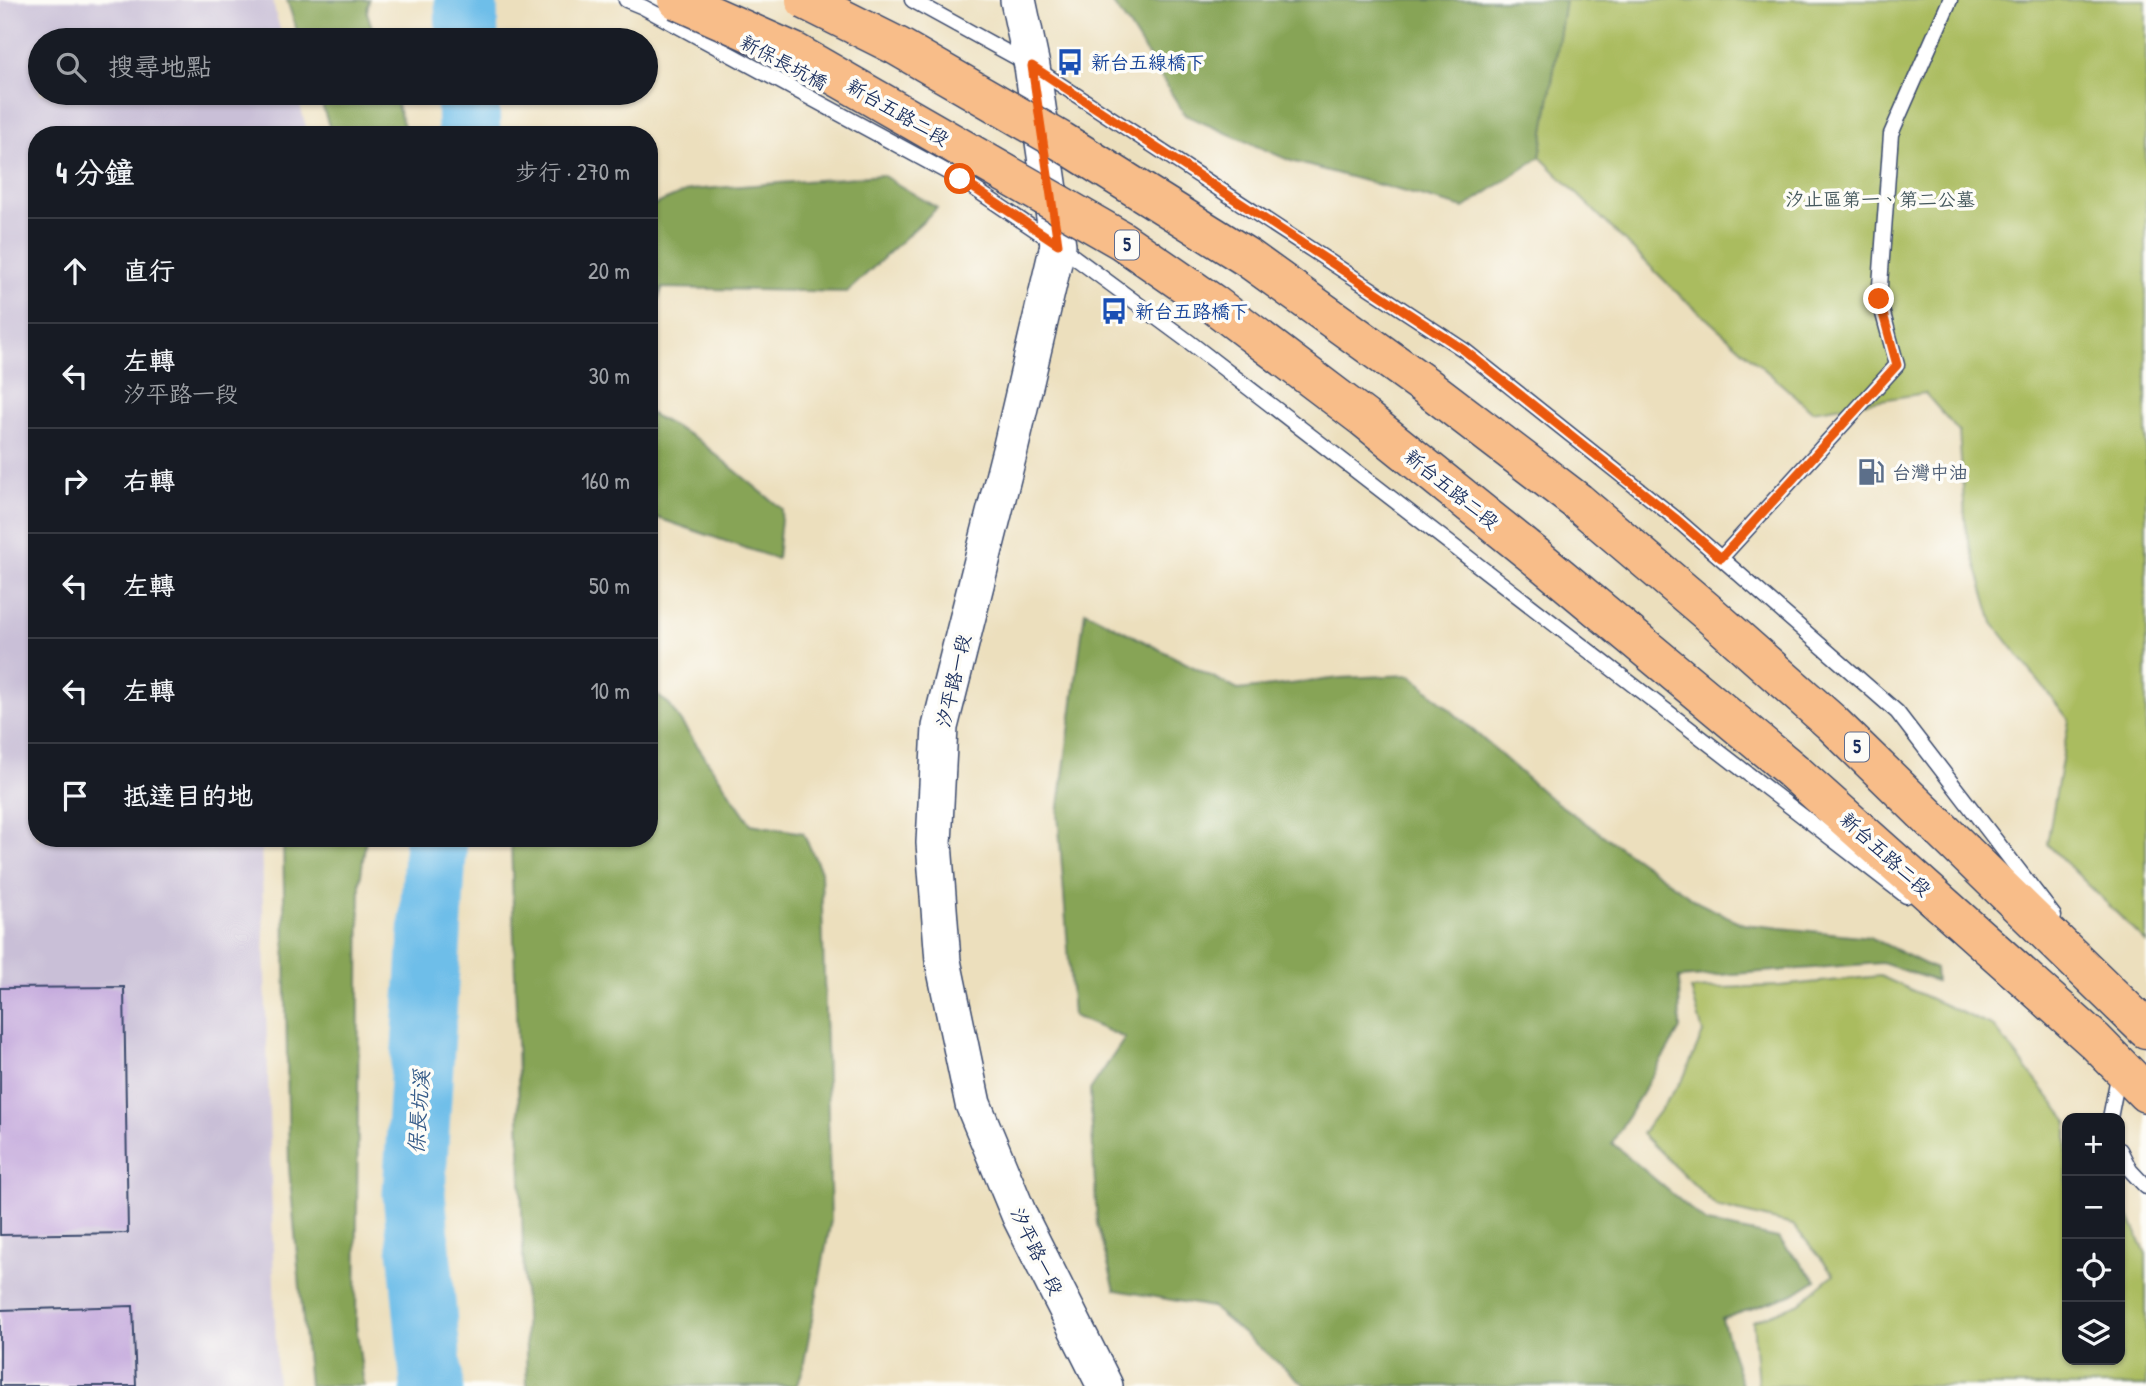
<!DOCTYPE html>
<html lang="zh-TW">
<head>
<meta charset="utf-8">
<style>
	:root { --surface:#171b24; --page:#20242c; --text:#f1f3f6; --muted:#9ea1a6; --line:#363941 }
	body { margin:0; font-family:"Patrick Hand","LXGW WenKai TC",sans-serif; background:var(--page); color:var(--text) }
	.controls { position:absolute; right:21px; bottom:21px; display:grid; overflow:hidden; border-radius:14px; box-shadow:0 2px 5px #0004 }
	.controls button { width:63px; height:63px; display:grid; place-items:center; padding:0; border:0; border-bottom:2px solid var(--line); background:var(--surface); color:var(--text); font:35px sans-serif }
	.stop { position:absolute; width:21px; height:21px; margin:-16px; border:5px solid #ea580c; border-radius:50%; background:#fff }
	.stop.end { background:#ea580c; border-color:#fff; box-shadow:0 2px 7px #0008 }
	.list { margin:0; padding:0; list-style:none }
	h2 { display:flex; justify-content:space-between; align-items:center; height:91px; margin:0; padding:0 28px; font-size:30px }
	h2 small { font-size:23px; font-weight:400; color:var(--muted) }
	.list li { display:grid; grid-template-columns:46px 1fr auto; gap:21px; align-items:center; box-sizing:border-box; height:105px; padding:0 28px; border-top:2px solid var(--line) }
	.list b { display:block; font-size:26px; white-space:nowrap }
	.list p { margin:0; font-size:23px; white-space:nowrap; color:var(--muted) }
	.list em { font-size:23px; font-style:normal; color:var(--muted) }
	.icon { flex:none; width:38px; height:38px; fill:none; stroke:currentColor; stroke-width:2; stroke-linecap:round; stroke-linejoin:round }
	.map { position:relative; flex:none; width:2146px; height:1386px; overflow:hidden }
	.search { position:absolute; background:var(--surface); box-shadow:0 2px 5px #0004; left:28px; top:28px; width:630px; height:77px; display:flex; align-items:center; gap:18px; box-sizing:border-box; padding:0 24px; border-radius:38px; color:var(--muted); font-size:26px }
	.panel { position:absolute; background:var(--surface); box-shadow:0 2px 5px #0004; left:28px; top:126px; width:630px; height:721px; border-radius:28px }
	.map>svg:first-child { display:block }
	.industrial { fill:#c9bfd7 }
	.green { fill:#aabc5f; stroke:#62765e; stroke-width:2 }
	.forest { fill:#87a456; stroke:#516a5a; stroke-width:2 }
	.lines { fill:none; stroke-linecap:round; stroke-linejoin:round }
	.river { stroke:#6ebee9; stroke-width:63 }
	.building { fill:#c3a7dc }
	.service-casing { stroke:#3a496c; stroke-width:17 }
	.tertiary-casing { stroke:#3a496c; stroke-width:38 }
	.primary-casing { stroke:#3a496c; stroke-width:41 }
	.service { stroke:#fff; stroke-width:14 }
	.tertiary { stroke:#fff; stroke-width:35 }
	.primary { stroke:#f8bd89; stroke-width:38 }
	.primary-bridge-casing { stroke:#3a496c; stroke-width:41; stroke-linecap:butt }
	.primary-bridge { stroke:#f8bd89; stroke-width:38 }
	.route { stroke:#ea580c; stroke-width:9 }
	.labels { text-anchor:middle; stroke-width:7; stroke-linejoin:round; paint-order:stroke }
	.shield { fill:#fdfcf7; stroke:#5f6c8c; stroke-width:2 }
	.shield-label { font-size:18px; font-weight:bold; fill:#1b2f5e }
	.street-label { font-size:19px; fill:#1b2f5e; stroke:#fdfcf7 }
	.transit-label { font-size:19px; fill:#164399; stroke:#fdfcf7; text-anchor:start }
	.park-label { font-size:19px; fill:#46595e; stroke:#fdfcf7 }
	.service-label { font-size:19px; fill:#4e5e75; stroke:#fdfcf7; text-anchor:start }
	.water-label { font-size:21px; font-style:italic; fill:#345a88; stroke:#fdfcf7 }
</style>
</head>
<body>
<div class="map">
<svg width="2146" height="1386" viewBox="0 0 2146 1386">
	<rect width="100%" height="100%" fill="#fdfcf7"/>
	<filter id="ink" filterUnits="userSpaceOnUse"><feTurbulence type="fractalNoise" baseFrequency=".0143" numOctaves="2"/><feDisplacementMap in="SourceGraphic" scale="14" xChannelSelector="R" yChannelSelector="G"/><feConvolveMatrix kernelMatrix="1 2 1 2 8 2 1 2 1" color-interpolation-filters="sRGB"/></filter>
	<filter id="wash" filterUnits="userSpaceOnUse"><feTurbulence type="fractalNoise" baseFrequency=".00686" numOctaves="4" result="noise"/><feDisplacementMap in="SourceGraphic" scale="28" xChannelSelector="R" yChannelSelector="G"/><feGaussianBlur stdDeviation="1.57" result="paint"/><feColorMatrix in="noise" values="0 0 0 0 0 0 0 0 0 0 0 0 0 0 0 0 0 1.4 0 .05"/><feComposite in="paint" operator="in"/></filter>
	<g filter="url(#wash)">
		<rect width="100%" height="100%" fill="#ecdfbd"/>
		<path class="industrial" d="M 0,0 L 272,0 L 283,40 L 40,40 L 40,93 L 297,93 L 308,135 L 37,135 L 37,838 L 261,838 L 277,1386 L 0,1386 Z"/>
		<path class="green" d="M 1565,0 L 2146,0 L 2146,942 L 2047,844 L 2069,720 L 1993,623 L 1966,531 L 1959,432 L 1925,393 L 1812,411 L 1674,290 L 1540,157 Z
			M 1880,976 L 1994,1027 L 2067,1120 L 2067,1360 L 2120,1360 L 2120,1197 L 2146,1254 L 2146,1386 L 1758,1386 L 1753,1321 L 1800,1303 L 1834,1274 L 1793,1225 L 1716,1206 L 1642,1134 L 1683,1079 L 1703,1033 L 1691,989 L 1779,986 Z"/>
		<path class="forest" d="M 287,0 L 369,0 L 367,12 L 376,40 L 300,40 Z
			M 1110,0 L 1565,0 L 1540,157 L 1464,208 L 1291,161 L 1185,115 L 1130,27 Z
			M 318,93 L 393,93 L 407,135 L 332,135 Z
			M 882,175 L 937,208 L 847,292 L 662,288 L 649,328 L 649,207 L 690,190 Z
			M 649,413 L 697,439 L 782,509 L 777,559 L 649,515 Z
			M 1085,611 L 1238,690 L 1340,678 L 1411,675 L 1546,795 L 1699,903 L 1743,924 L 1870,937 L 1935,969 L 1936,981 L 1882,963 L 1679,978 L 1680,1029 L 1612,1143 L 1707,1223 L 1778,1238 L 1816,1280 L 1794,1294 L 1722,1319 L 1742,1386 L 1306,1386 L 1211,1307 L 1115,1290 L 1097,1224 L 1090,1090 L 1125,1038 L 1073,1016 L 1058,814 Z
			M 649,690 L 668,703 L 751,824 L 803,833 L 821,871 L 831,1220 L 802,1373 L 796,1386 L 527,1386 L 511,838 L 649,838 Z
			M 283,838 L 366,838 L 360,882 L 356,1325 L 364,1386 L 309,1386 L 289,1168 Z"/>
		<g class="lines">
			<path class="river" d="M 466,0 L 467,40
				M 468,93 L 469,135
				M 432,1386 L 414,1194 L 436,838"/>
		</g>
		<g id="blocks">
			<path class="building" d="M 124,987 L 128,1233 L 0,1235 L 0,988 Z
				M 133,1306 L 136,1386 L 0,1386 L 0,1310 Z"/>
		</g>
	</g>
	<g filter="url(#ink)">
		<use href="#blocks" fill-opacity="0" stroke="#3a496c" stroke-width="2"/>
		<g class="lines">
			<defs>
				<path id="service" d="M 626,0 L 643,7 L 960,179 L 1058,245 L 1188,341 L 1906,896
					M 912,0 L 1032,66 L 1464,350 L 1675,518 L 1897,712 L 2054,916
					M 1721,558 L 1897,365 L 1879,299 L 1891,134 L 1950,0
					M 2110,1118 L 2119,1072
					M 2120,1150 L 2130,1170 L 2146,1187"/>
				<path id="tertiary" d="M 1018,0 L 1032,66 L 1058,245 L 1010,450 L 940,727 L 934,843 L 943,961 L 973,1104 L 1020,1217 L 1105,1386"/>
				<path id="primary" d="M 1578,502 L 1705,610 L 1831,722 L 2146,1029
					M 1535,556 L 1793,771 L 2095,1041 L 2146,1093"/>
			</defs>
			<use href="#service" class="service-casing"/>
			<use href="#tertiary" class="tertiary-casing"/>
			<use href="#primary" class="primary-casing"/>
			<use href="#service" class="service"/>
			<use href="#tertiary" class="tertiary"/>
			<use href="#primary" class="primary"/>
			<defs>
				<path id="primary-bridge" d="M 677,0 L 794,52 L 1121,240 L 1212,303 L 1364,418 L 1535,556
					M 805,0 L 897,46 L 1061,141 L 1248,258 L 1426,386 L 1578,502"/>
			</defs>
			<use href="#primary-bridge" class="primary-bridge-casing"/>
			<use href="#primary-bridge" class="primary-bridge"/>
		</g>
	</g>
	<g class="lines" filter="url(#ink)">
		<path class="route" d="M 960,179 L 1058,244 L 1032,66 L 1464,350 L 1675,518 L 1721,558 L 1897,365 L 1879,299"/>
	</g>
	<defs>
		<symbol id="bus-bare" viewBox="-9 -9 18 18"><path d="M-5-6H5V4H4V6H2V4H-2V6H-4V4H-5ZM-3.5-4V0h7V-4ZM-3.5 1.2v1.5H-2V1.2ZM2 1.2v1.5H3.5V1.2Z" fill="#1a4fb4" stroke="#fdfcf7" stroke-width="2.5" paint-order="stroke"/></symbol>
		<symbol id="fuel-bare" viewBox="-9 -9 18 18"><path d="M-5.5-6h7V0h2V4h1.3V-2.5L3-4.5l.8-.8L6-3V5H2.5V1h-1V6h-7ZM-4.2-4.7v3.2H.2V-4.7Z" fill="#5c6f8a" stroke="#fdfcf7" stroke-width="2.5" paint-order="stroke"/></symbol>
	</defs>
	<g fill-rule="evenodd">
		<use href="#bus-bare" x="1051" y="43" width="38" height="38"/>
		<use href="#bus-bare" x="1095" y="292" width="38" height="38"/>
		<use href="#fuel-bare" x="1852" y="453" width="38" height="38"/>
	</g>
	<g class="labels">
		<g class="shield">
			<rect x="1115" y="230.5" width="24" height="29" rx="5"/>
			<rect x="1845" y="732.5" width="24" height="29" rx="5"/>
		</g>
		<g class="shield-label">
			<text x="1127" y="251">5</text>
			<text x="1857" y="753">5</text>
		</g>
		<g class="street-label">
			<text transform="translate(784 62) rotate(28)" y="7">新保長坑橋</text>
			<text transform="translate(898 112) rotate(30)" y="7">新台五路二段</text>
			<text transform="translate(1452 489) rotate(39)" y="7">新台五路二段</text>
			<text transform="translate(953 681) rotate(-77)" y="7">汐平路一段</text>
			<text transform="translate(1886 854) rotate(42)" y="7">新台五路二段</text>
			<text transform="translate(1037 1251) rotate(64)" y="7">汐平路一段</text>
		</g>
		<g class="transit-label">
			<text x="1091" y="69">新台五線橋下</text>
			<text x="1135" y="318">新台五路橋下</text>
		</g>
		<g class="park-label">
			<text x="1880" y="206">汐止區第一、第二公墓</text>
		</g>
		<g class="service-label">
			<text x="1892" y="479">台灣中油</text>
		</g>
		<g class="water-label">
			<text transform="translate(419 1112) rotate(-86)" y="7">保長坑溪</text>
		</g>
	</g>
</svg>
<div class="controls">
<button>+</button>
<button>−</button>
<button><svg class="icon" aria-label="locate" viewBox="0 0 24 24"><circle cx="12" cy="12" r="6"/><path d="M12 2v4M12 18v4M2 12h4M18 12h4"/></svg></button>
<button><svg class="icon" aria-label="layers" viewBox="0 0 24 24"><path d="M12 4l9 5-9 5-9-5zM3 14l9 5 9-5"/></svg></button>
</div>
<div class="stop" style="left:960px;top:179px"></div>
<div class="stop end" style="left:1879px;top:299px"></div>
<div class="search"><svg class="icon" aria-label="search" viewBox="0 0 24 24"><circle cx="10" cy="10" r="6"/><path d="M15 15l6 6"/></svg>搜尋地點</div>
<section class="panel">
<h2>4 分鐘<small>步行 · 270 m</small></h2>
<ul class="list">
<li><svg class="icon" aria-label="ahead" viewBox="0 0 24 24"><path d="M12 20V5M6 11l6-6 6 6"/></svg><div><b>直行</b></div><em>20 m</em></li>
<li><svg class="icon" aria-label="left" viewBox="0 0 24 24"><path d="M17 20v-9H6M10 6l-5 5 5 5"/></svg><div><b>左轉</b><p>汐平路一段</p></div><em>30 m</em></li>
<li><svg class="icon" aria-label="right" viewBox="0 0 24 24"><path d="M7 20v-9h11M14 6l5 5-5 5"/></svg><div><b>右轉</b></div><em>160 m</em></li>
<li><svg class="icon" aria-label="left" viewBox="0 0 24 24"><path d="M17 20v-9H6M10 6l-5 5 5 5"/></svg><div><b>左轉</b></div><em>50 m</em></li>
<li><svg class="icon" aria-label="left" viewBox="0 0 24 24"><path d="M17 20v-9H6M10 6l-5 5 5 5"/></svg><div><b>左轉</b></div><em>10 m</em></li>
<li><svg class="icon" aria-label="arrive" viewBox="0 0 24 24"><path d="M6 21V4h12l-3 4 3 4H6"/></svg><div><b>抵達目的地</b></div></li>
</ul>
</section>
</div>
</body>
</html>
